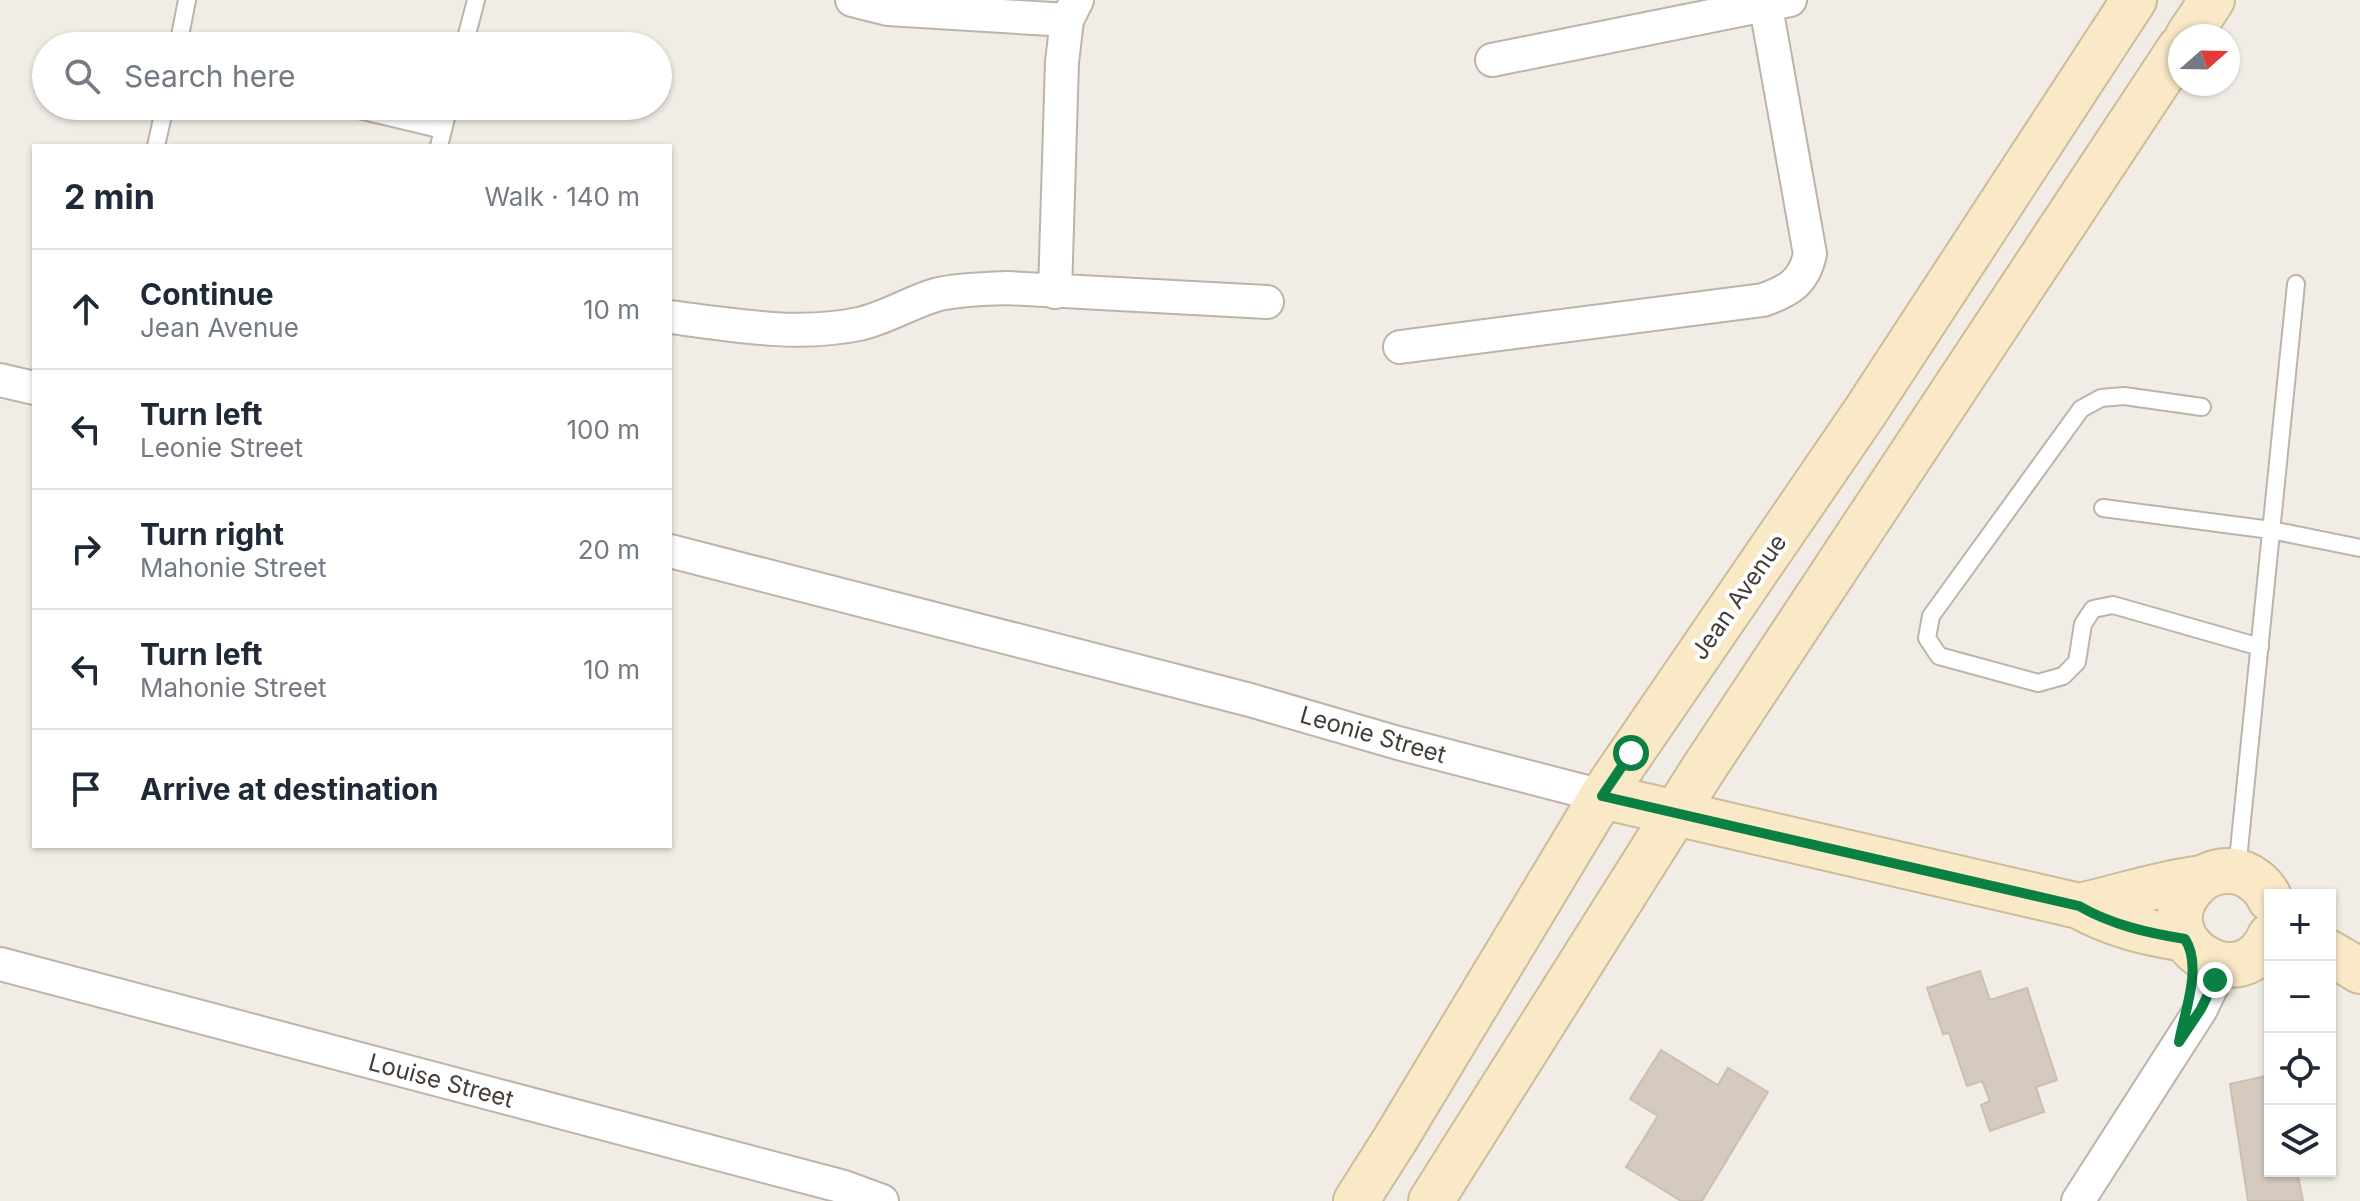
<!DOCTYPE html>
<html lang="en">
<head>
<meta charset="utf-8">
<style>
	:root { --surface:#fff; --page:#f6f6f7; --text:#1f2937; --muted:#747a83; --line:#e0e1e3 }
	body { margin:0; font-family:Inter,sans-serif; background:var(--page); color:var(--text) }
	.controls { position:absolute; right:24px; bottom:24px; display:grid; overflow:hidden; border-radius:0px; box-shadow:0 2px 6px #0004 }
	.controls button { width:72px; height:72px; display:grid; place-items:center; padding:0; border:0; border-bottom:2px solid var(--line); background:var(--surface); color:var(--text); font:40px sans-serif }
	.compass { position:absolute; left:2168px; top:24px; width:72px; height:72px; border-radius:50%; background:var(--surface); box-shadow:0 2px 6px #0004; rotate:70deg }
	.stop { position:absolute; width:24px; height:24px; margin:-18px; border:6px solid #0b8043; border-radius:50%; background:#fff }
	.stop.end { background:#0b8043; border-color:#fff; box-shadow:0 2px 8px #0008 }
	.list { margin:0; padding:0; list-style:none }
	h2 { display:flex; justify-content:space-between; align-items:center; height:104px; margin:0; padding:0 32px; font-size:34px }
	h2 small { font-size:26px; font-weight:400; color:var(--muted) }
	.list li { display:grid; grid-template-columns:52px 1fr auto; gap:24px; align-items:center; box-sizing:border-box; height:120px; padding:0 32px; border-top:2px solid var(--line) }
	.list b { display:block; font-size:30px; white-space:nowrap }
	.list p { margin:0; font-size:26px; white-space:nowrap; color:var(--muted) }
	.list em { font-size:26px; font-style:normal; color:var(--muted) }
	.icon { flex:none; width:44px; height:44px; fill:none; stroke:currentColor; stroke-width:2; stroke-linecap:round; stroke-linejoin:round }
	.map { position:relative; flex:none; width:2360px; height:1201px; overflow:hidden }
	.search { position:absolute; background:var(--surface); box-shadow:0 2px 6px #0004; left:32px; top:32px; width:640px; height:88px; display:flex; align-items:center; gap:20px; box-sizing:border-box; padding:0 28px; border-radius:44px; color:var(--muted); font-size:30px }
	.panel { position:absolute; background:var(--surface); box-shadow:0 2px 6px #0004; left:32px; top:144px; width:640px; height:704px; border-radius:0px }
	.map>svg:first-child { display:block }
	.building { fill:#d5cabf; stroke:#ccbeb0; stroke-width:2 }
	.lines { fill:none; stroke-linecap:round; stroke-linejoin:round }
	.lane-casing { stroke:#bcb3a9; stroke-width:20 }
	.street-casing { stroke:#bcb3a9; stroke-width:36 }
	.secondary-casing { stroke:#cdbb99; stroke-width:48 }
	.lane { stroke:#fff; stroke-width:16 }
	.street { stroke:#fff; stroke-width:32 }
	.secondary { stroke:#f9e9c7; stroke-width:44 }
	.route { stroke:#0b8043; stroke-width:10 }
	.labels { text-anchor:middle; stroke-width:8; stroke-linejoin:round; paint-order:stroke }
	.street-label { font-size:24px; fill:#433d36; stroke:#fff }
</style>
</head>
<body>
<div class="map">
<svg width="2360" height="1201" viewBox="0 0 2360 1201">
	<rect width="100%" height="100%" fill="#f1ede6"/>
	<path class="building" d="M 1980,971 L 1990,1000 L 2027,988 L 2057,1080 L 2036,1087 L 2044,1112 L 1990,1131 L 1981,1105 L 1990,1101 L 1982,1081 L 1967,1086 L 1949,1033 L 1943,1034 L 1927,988 Z
		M 1661,1050 L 1718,1085 L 1728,1068 L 1768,1092 L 1702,1201 L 1681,1201 L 1626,1167 L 1658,1116 L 1630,1099 Z
		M 2270,1075 L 2270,1171 L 2297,1171 L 2303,1201 L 2248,1201 L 2230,1084 Z"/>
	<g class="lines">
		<defs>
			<path id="lane" d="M 178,46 L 187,0
				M 464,46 L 476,0
				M 342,106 L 443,130
				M 156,146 L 165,106
				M 439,146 L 449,106
				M 2202,407 L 2124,396 L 2101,398 L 2081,409 L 1931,616 L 1927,638 L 1939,656 L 2038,683 L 2063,676 L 2077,662 L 2083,624 L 2093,609 L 2113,605 L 2260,647
				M 2103,508 L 2271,530 L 2360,548
				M 2237,870 L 2296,284"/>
			<path id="street" d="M 852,0 L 888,9 L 1067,20
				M 1492,60 L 1790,0
				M 1055,292 L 1062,62 L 1067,20 L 1077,0
				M 670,317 C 732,325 797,337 859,324 C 887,318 912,301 939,294 C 962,289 984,289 1006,288 L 1267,302
				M 1400,347 L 1763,300 C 1789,291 1804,282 1810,254 L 1766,7
				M 0,380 L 34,388
				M 670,551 L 1250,700 L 1398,743 L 1602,796
				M 0,964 L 844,1187 L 882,1201
				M 2078,1201 L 2201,1009 L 2215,980 L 2218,964"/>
			<path id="secondary" d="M 2188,36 L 2212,0
				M 1602,796 L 2079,906 C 2112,925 2148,933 2185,939
				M 2270,899 C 2264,885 2248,872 2232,871 C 2215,870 2204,875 2193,887 C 2145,940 2241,1003 2270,936
				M 2079,906 C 2120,897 2160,883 2202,878
				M 2330,953 L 2360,971
				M 1356,1201 L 1396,1138 L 1602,796 L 1865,412 L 2134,0
				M 1431,1201 L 1702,771 L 2180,48"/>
		</defs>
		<use href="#lane" class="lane-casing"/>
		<use href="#street" class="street-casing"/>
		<use href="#secondary" class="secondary-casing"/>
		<use href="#lane" class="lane"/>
		<use href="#street" class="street"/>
		<use href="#secondary" class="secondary"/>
	</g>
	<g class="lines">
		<path class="route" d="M 1631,753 L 1602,796 L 2079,906 C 2112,925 2148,933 2185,939 C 2203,967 2184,1013 2179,1042 L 2201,1009 L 2215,980"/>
	</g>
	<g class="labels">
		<g class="street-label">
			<text transform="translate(1739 597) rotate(-55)" y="8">Jean Avenue</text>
			<text transform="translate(1373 735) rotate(16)" y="8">Leonie Street</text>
			<text transform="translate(441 1081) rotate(15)" y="8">Louise Street</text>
		</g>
	</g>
</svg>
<div class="controls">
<button>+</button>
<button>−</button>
<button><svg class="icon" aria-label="locate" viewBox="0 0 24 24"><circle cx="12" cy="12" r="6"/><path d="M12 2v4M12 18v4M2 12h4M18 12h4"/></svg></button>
<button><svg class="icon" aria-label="layers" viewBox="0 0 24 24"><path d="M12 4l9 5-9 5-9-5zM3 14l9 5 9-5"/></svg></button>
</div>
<svg class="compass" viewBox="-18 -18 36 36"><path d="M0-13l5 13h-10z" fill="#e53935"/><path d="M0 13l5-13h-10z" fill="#747a83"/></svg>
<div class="stop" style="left:1631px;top:753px"></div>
<div class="stop end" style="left:2215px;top:980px"></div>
<div class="search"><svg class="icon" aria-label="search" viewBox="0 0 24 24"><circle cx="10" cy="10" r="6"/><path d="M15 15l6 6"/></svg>Search here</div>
<section class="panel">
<h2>2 min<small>Walk · 140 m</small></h2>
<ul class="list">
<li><svg class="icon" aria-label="ahead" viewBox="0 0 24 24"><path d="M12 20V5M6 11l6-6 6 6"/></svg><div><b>Continue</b><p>Jean Avenue</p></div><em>10 m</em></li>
<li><svg class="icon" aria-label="left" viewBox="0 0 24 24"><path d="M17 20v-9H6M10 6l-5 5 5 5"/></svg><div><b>Turn left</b><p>Leonie Street</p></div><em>100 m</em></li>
<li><svg class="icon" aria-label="right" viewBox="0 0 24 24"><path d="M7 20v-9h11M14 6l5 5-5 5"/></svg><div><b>Turn right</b><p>Mahonie Street</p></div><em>20 m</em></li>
<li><svg class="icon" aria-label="left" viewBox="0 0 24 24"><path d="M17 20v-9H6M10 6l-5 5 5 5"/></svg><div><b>Turn left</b><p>Mahonie Street</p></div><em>10 m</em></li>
<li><svg class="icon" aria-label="arrive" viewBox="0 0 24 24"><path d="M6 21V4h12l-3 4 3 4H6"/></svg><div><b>Arrive at destination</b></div></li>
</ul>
</section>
</div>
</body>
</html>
